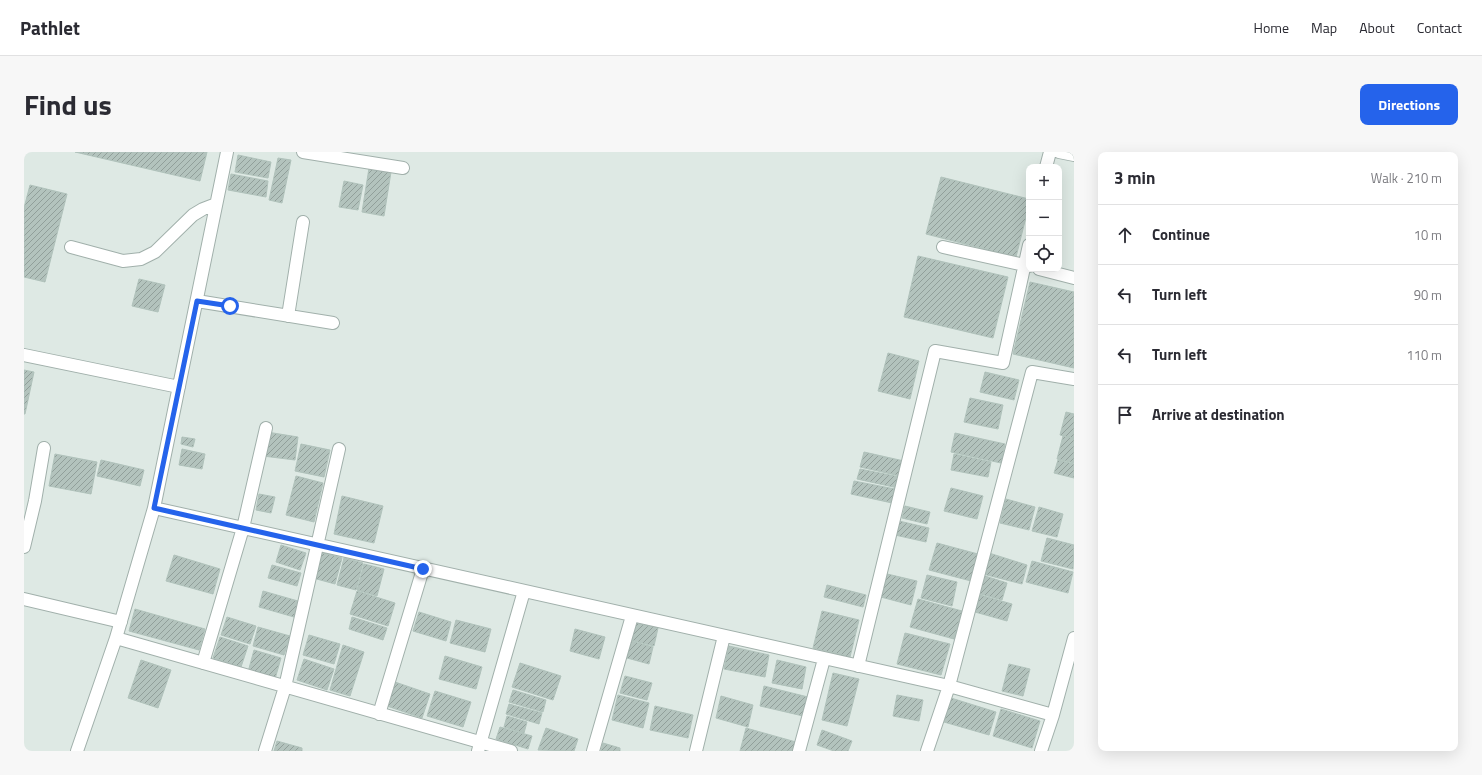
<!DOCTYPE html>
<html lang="en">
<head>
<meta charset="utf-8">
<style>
	:root { --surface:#fff; --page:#f7f7f7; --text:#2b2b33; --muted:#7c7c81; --line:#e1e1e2; --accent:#2563eb }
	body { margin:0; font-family:"Titillium Web",sans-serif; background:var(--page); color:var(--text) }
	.controls { position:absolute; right:12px; top:12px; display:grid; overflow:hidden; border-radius:8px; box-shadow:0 4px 16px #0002 }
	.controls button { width:36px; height:36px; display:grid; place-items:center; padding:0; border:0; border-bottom:1px solid var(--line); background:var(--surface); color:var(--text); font:20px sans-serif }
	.stop { position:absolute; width:12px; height:12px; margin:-9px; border:3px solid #2563eb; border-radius:50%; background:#fff }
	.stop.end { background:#2563eb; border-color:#fff; box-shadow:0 1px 4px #0008 }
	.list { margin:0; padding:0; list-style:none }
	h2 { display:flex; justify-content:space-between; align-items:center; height:52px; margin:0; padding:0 16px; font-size:17px }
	h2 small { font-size:13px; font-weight:400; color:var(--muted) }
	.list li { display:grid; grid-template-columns:26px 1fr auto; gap:12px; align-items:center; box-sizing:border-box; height:60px; padding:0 16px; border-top:1px solid var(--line) }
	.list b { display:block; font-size:15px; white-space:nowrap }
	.list em { font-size:13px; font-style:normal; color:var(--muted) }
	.icon { flex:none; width:22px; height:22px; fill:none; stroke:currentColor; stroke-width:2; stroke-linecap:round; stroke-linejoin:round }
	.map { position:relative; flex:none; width:1050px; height:599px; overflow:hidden; border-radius:8px }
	header { display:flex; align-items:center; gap:24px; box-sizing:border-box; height:56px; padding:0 20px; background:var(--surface); border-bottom:1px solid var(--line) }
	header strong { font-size:19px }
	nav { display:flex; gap:22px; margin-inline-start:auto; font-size:14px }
	.intro { display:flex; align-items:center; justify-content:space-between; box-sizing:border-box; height:96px; padding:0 24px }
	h1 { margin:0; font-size:28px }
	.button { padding:10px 18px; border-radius:8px; background:var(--accent); color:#fff; font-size:14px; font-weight:700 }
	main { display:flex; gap:24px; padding:0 24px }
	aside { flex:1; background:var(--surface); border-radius:8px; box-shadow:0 4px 16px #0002 }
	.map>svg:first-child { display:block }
	.building { fill:url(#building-hatch); stroke:#b0c2bb }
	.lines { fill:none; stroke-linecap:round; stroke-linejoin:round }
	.minor-casing { stroke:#a1b0ab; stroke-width:14 }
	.minor { stroke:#fff; stroke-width:12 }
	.route { stroke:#2563eb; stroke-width:5 }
</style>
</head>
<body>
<header>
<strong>Pathlet</strong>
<nav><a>Home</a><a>Map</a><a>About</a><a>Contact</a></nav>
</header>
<div class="intro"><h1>Find us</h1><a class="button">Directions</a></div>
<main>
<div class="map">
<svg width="1050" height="599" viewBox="0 0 1050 599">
	<defs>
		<pattern id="building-hatch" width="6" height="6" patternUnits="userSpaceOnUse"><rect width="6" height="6" fill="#b3c3bd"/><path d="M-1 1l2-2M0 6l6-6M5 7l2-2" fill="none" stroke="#919f9a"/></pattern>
	</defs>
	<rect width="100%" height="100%" fill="#dee9e4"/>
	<path class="building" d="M 51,0 L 183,0 L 176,29 Z
		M 214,3 L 247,10 L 244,26 L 211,20 Z
		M 254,6 L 267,8 L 258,51 L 245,48 Z
		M 345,16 L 367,20 L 360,64 L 338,60 Z
		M 207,22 L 244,29 L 242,45 L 204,38 Z
		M 917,25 L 1005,47 L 1005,53 L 992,105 L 902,82 Z
		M 320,29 L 339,33 L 334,58 L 315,55 Z
		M 6,33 L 43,42 L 21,130 L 0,125 L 0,56 Z
		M 894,104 L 984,125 L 969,186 L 880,165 Z
		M 115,127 L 141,133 L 134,160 L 108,154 Z
		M 1006,130 L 1050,140 L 1050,216 L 989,202 Z
		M 864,201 L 895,209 L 886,247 L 854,239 Z
		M 0,218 L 10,220 L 1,262 L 0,262 Z
		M 961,220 L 995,228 L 990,248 L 956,240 Z
		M 946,246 L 979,253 L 974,277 L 940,270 Z
		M 1042,260 L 1050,262 L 1050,286 L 1036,283 Z
		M 243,280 L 274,285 L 271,308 L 239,304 Z
		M 931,281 L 981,292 L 977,311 L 927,300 Z
		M 1039,284 L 1050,286 L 1050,311 L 1033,307 Z
		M 158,285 L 171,287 L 169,295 L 157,292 Z
		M 277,292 L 306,298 L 300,325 L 271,319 Z
		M 158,297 L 181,302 L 178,317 L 155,313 Z
		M 840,300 L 880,309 L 876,324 L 836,315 Z
		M 31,302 L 73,310 L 67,342 L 25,334 Z
		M 930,302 L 967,310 L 964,325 L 927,318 Z
		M 77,308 L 120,318 L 116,334 L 73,324 Z
		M 1034,308 L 1050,312 L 1050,326 L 1030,321 Z
		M 836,317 L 876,325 L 874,336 L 833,327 Z
		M 272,324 L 299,331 L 290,370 L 262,363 Z
		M 830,329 L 871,337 L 868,351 L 827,342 Z
		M 927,336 L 959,344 L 953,367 L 920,359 Z
		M 235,342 L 251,345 L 247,361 L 232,358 Z
		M 318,344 L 359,354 L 350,391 L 310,382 Z
		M 982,347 L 1011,355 L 1005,378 L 976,371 Z
		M 881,354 L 906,360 L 903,372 L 878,366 Z
		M 1015,355 L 1039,362 L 1033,385 L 1008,379 Z
		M 875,369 L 905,376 L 902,390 L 871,383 Z
		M 1023,386 L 1050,393 L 1049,417 L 1017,409 Z
		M 913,391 L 954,402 L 947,429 L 905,418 Z
		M 257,393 L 282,401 L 276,418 L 252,410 Z
		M 296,400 L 318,406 L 311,432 L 289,426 Z
		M 965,401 L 1003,413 L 998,432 L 959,422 Z
		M 150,403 L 196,417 L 189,442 L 142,429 Z
		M 320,406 L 339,411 L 332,438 L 313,433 Z
		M 1008,409 L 1049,420 L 1044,441 L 1002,430 Z
		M 340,412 L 360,417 L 353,444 L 333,438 Z
		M 248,413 L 277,421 L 273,434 L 244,426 Z
		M 859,421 L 893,429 L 887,453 L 853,444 Z
		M 903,423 L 933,430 L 928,454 L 897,446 Z
		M 958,423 L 983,431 L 978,448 L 953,441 Z
		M 803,433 L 842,443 L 839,455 L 800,445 Z
		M 239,439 L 274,449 L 270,465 L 235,455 Z
		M 333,439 L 371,451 L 364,474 L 326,462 Z
		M 956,443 L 988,452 L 983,469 L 951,460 Z
		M 894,447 L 938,459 L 930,487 L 886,475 Z
		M 111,457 L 181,477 L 175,498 L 105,479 Z
		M 798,459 L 835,468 L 826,505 L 789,496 Z
		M 395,460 L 427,470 L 422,489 L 389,479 Z
		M 203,465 L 232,474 L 226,492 L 197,483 Z
		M 328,465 L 363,476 L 359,488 L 325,477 Z
		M 432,468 L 467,477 L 461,500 L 426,491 Z
		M 611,471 L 634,476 L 630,494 L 606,488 Z
		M 234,475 L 266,484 L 260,503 L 229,494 Z
		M 551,477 L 581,485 L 575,507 L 546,499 Z
		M 881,481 L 926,492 L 917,523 L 873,512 Z
		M 285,483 L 316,492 L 310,512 L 279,503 Z
		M 196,485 L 224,494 L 217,515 L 189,506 Z
		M 607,489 L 629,495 L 625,512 L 603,506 Z
		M 319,493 L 340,500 L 326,544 L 306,538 Z
		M 705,494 L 745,503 L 741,525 L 700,517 Z
		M 230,498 L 257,506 L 251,527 L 224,520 Z
		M 421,504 L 458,515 L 452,537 L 415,527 Z
		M 280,507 L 310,517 L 303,538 L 273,528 Z
		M 117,508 L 147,518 L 134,556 L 104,546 Z
		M 753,508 L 782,515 L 778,537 L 748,531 Z
		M 496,511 L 537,524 L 529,548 L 488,535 Z
		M 985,512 L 1006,517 L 999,544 L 978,539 Z
		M 809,521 L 835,527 L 823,574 L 798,568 Z
		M 601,524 L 628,531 L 623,548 L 596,541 Z
		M 371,530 L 406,542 L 398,566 L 363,554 Z
		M 740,534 L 784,545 L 779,564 L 736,554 Z
		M 489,538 L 522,548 L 519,560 L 485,550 Z
		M 411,539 L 447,550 L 439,575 L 403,564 Z
		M 594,543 L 625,551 L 619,576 L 588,568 Z
		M 873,543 L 899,548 L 895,569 L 869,564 Z
		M 697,544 L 729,553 L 724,575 L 692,566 Z
		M 927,546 L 972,560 L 965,583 L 920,570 Z
		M 485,552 L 518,561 L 515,572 L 482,562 Z
		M 631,554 L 669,563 L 664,586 L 626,578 Z
		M 977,557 L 1016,569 L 1008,596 L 969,584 Z
		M 483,564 L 503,570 L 500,581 L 480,575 Z
		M 476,575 L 508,584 L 504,597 L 472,587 Z
		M 522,576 L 554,587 L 550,599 L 514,598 Z
		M 722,576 L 772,590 L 770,599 L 716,599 Z
		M 798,578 L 828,589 L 824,599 L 810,599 L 793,593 Z
		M 253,589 L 278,596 L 278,599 L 250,599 Z
		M 579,591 L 596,596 L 596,599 L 577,599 Z"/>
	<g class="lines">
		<defs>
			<path id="minor" d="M 279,0 L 379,16
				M 1035,0 L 1050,3
				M 1022,15 L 1026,0
				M 47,95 L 99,109 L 117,107 L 131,100 L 169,63 L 179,57 L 192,52
				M 919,95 L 1005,114
				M 1015,117 L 1050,126
				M 173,149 L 309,171
				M 264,164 L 279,70
				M 0,203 L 155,235
				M 130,356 L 925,534 L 1029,563
				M 0,395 L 11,349 L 20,296
				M 0,447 L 97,470
				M 92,486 L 487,599
				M 179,511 L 219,376 L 242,276
				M 834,514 L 911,199 L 979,211 L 1005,93
				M 355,562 L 399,417
				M 53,599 L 92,486 L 130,356 L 203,0
				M 241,599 L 261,535 L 315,297
				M 454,599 L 500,439
				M 569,599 L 608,464
				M 672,599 L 700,484
				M 775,599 L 800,507
				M 903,599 L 925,534 L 1008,220 L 1050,227
				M 1017,599 L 1029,563 L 1050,486"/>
		</defs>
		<use href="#minor" class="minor-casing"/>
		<use href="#minor" class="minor"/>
	</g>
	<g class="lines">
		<path class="route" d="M 206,154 L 173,149 L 130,356 L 399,417"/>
	</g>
</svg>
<div class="controls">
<button>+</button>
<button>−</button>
<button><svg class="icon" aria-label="locate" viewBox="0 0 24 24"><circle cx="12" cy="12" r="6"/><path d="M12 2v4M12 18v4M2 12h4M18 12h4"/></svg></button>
</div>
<div class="stop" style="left:206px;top:154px"></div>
<div class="stop end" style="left:399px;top:417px"></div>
</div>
<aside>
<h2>3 min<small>Walk · 210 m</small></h2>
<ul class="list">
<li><svg class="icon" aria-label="ahead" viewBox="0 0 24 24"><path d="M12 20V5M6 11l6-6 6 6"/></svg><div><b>Continue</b></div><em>10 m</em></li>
<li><svg class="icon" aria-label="left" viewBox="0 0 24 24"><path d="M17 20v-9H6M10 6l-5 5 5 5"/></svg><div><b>Turn left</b></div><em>90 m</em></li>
<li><svg class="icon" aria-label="left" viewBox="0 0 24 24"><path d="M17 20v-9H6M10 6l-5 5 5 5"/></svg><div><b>Turn left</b></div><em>110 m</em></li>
<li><svg class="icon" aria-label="arrive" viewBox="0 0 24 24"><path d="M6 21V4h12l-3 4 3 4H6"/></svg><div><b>Arrive at destination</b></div></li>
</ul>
</aside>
</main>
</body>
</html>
